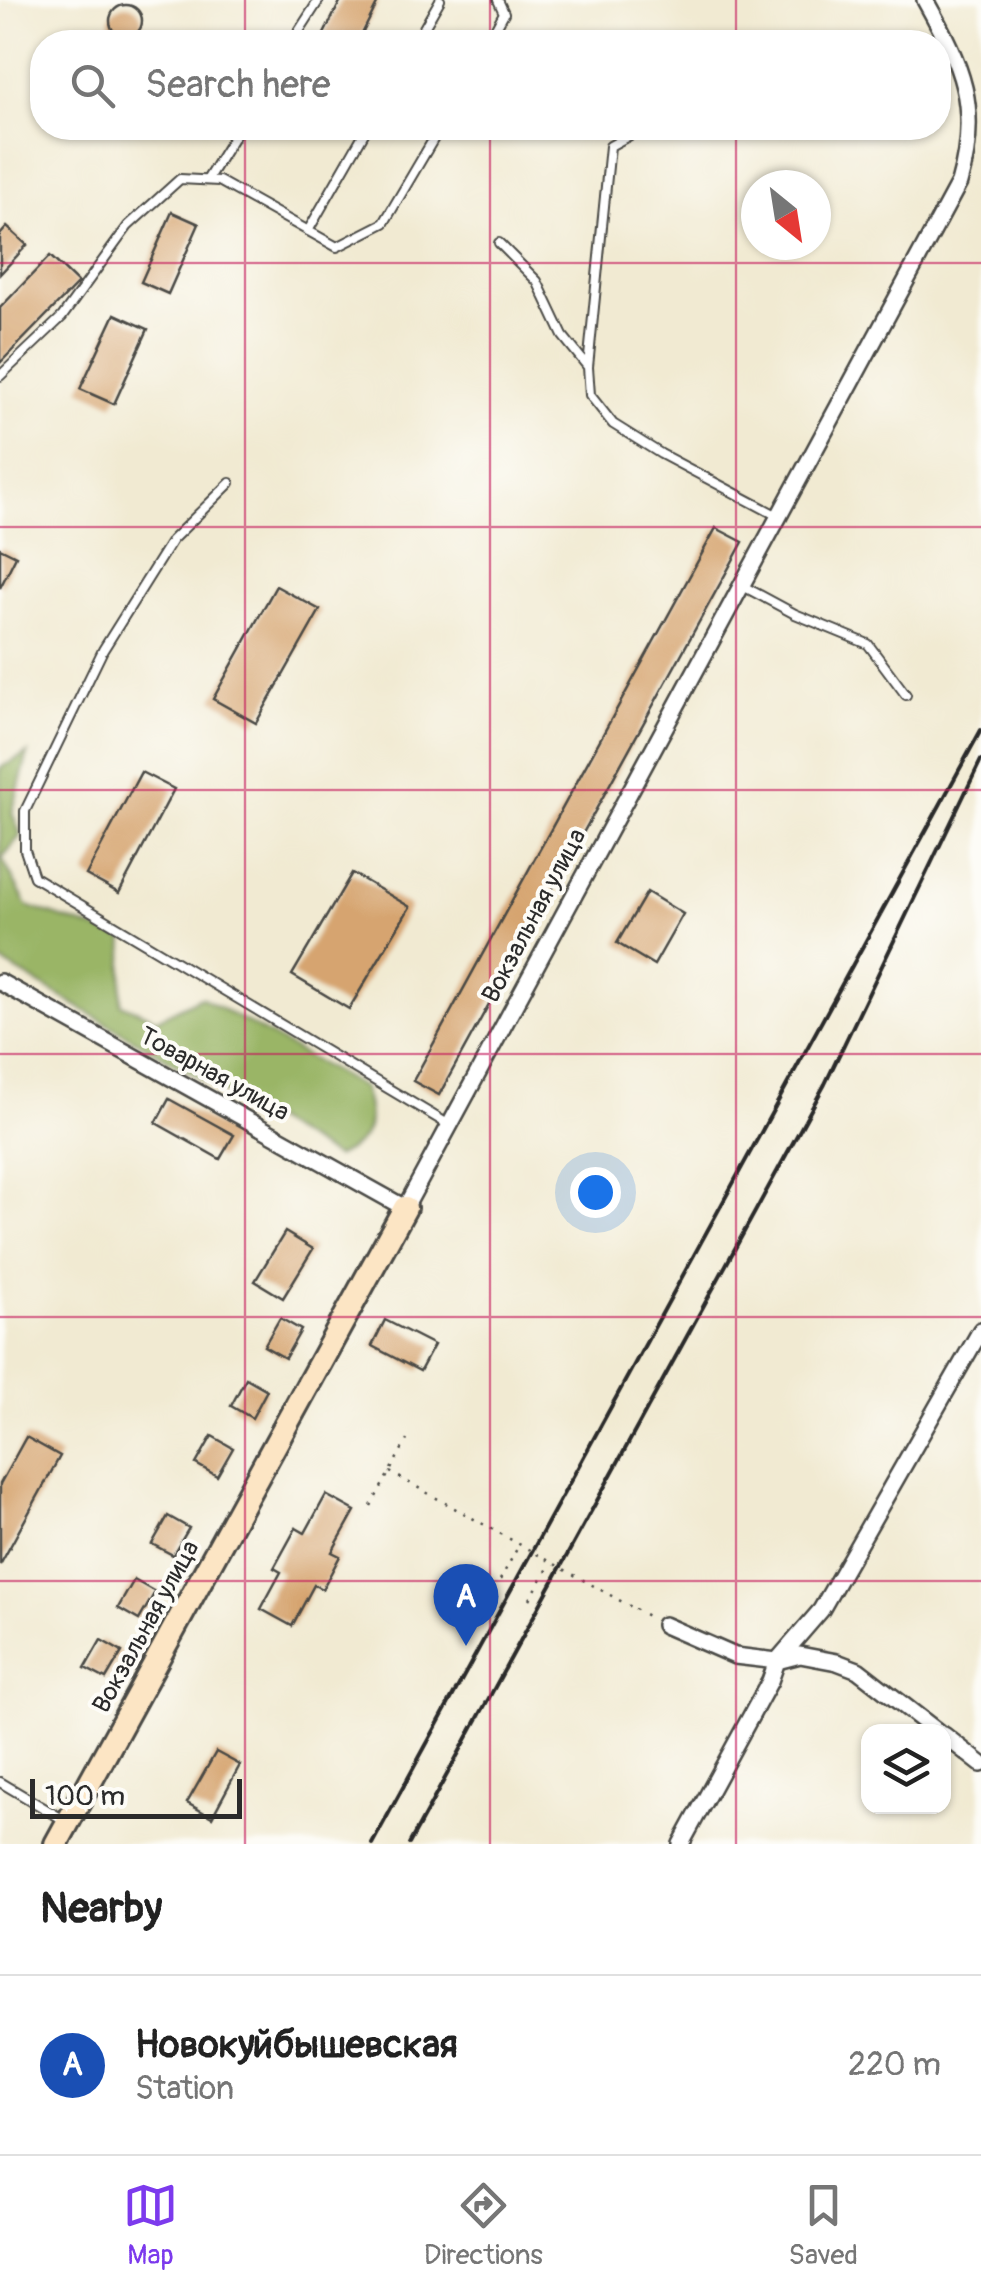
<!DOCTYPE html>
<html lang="en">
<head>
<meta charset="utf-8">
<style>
	:root { --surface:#fff; --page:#f6f6f6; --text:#222; --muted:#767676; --line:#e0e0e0; --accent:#7c3aed }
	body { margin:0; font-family:Pangolin,sans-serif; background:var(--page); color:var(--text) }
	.controls { position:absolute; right:30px; bottom:30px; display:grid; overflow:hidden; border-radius:20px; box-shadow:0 2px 8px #0004 }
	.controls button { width:90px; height:90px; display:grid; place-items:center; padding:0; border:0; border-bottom:2px solid var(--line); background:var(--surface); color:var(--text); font:50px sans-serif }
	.compass { position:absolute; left:741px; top:170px; width:90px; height:90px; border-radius:50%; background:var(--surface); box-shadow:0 2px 8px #0004; rotate:150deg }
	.scale { position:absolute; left:30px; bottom:25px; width:212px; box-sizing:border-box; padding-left:10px; border:5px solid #2b2b2b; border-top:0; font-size:28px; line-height:35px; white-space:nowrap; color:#2b2b2b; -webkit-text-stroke:8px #fdfcf7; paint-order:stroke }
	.you { position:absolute; left:595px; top:1192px; width:35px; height:35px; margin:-25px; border:8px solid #fff; border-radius:50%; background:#1a73e8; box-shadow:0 0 0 15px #1a73e833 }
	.badge { display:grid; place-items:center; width:65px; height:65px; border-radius:50%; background:var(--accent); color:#fff; font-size:32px; font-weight:700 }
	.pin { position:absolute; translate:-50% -82px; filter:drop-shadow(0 2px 5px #0008) }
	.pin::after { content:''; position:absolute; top:52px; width:35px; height:30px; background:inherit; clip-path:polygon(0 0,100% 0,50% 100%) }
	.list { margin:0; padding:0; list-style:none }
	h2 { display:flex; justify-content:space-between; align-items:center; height:130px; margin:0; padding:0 40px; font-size:42px }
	h2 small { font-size:32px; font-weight:400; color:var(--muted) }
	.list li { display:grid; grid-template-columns:65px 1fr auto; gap:30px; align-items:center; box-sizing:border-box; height:180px; padding:0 40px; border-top:2px solid var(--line) }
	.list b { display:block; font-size:38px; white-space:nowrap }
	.list p { margin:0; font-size:32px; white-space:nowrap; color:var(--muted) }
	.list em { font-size:32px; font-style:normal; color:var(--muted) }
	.icon { flex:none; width:55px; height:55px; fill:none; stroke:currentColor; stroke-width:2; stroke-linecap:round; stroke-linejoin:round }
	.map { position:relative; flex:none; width:981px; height:1844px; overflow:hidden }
	.search { position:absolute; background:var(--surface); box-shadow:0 2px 8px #0004; left:30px; right:30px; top:30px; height:110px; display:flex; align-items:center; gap:25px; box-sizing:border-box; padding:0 35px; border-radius:40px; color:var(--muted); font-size:38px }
	.sheet { height:310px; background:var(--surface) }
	nav { display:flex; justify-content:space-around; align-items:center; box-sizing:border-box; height:140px; border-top:2px solid var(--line); background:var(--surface); font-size:28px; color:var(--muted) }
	nav a { display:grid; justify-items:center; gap:5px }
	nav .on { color:var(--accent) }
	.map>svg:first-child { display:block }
	.forest { fill:#9ab566; stroke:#627048; stroke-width:2.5 }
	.building { fill:#d6a46f }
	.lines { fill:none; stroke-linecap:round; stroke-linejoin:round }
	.lane-casing { stroke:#494844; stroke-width:12 }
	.street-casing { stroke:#494844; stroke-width:20 }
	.secondary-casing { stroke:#494844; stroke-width:28 }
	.path { stroke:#494844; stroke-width:2.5; stroke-dasharray:2.5 8; stroke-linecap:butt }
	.lane { stroke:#fff; stroke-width:8 }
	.street { stroke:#fff; stroke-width:15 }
	.secondary { stroke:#fce5c4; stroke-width:22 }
	.rail { stroke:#2b2b2b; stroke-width:4 }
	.path-bridge { stroke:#494844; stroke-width:2.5; stroke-dasharray:2.5 8; stroke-linecap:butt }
	.grid { fill:none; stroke:#c2185b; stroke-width:2.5; stroke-opacity:0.55 }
	.labels { text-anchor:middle; stroke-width:8; stroke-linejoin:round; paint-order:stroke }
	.street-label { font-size:25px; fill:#2b2b2b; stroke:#fdfcf7 }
</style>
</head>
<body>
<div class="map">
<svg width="981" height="1844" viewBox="0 0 981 1844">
	<rect width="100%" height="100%" fill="#fdfcf7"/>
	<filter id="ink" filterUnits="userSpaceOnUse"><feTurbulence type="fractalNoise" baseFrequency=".01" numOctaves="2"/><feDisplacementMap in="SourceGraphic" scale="20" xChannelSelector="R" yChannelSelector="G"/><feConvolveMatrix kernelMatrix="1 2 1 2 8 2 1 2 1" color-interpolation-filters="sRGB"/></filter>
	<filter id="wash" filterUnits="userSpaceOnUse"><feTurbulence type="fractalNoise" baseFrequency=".0048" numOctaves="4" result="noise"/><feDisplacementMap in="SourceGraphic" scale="40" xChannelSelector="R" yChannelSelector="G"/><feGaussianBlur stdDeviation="2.25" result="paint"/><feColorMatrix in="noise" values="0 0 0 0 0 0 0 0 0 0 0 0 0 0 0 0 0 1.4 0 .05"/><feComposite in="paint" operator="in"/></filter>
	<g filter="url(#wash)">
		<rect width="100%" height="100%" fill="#f1ead2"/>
		<path class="forest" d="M 28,753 L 12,813 L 21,835 L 2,858 L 27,906 L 124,939 L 121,1004 L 157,1019 L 201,997 L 363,1088 C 375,1125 371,1140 335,1157 L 0,961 L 0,768 Z"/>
		<g id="blocks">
			<path class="building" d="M 341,0 L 379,0 L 358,42 L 320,42 Z
				M110 21a16 16 0 1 1 32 0a16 16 0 1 1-32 0Z
				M 172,212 L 199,224 L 168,294 L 141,282 Z
				M 7,227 L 27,245 L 0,274 L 0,235 Z
				M 50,256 L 78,283 L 0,363 L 0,308 Z
				M 115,314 L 148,329 L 114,404 L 80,389 Z
				M 716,528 L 743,542 L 439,1095 L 413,1081 Z
				M 0,548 L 16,556 L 0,588 Z
				M 276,586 L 320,610 L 256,723 L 213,699 Z
				M 141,772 L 174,789 L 119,893 L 86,875 Z
				M 352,873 L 410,907 L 349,1009 L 292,975 Z
				M 647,892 L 683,914 L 654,965 L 617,943 Z
				M 169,1099 L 234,1135 L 220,1159 L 156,1123 Z
				M 285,1232 L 313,1249 L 283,1298 L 255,1281 Z
				M 280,1318 L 301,1330 L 285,1358 L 264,1346 Z
				M 385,1320 L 434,1345 L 420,1371 L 372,1346 Z
				M 246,1378 L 267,1390 L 252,1418 L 231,1406 Z
				M 212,1436 L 233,1448 L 217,1476 L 196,1464 Z
				M 26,1437 L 60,1456 L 0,1565 L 0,1484 Z
				M 326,1495 L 355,1511 L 332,1552 L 340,1556 L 331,1573 L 322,1589 L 314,1585 L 292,1626 L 261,1609 L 281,1572 L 274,1568 L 296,1528 L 305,1533 Z
				M 168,1516 L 189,1528 L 173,1555 L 152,1544 Z
				M 134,1580 L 155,1592 L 139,1620 L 118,1608 Z
				M 101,1640 L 122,1652 L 106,1679 L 85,1668 Z
				M 216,1752 L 240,1765 L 212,1817 L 187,1803 Z"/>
		</g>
	</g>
	<g filter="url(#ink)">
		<use href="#blocks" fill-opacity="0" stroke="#494844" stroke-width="2.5"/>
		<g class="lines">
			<defs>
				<path id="lane" d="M 292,42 L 319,0
					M 416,42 L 440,0
					M 488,42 L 504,13 L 498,0
					M 207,180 L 239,128
					M 308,231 L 367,128
					M 499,243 L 537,281 L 563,336 L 588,367 L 590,395 L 613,424 L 661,454 L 778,516
					M 588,367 L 610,146 L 643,128
					M 0,376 L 62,317 L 128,226 L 180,179 L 219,181 L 337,247 L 384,223 L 440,128
					M 230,483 L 172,540 L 103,650 L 25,811 L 25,850 L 34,877 L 451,1126
					M 741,585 L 795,614 L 868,644 L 906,695
					M 0,1782 L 64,1820"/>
				<path id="street" d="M 0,982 L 405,1208 L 959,183 C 981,108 962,66 925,0
					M 664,1625 L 735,1656 L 777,1661 L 800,1655 L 837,1662 L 858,1670 L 938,1732
					M 944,1735 L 981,1764
					M 681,1844 L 770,1681 L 777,1661 L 821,1610 L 981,1330"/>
				<path id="secondary" d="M 56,1844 L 405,1208"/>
			</defs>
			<use href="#lane" class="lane-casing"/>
			<use href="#street" class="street-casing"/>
			<use href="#secondary" class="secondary-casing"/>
			<path class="path" d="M 371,1506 L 407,1440
				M 500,1580 L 519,1545
				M 530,1599 L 551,1563
				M 635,1609 L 651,1618"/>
			<use href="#lane" class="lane"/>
			<use href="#street" class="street"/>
			<use href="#secondary" class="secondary"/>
			<path class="rail" d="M 372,1844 L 981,730
				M 409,1844 L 825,1084 L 981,760"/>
			<path class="path-bridge" d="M 390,1472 L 635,1609"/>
		</g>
	</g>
	<path class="grid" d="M 245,0 L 245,42M 490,0 L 490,42M 736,0 L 736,42M 245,128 L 245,1844M 490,128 L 490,1844M 736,128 L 736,1844M 0,263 L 981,263M 0,527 L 981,527M 0,790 L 981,790M 0,1054 L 981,1054M 0,1317 L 981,1317M 0,1581 L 981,1581"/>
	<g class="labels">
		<g class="street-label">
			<text transform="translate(533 915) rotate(-62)" y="9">Вокзальная улица</text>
			<text transform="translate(215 1073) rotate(29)" y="9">Товарная улица</text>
			<text transform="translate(145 1626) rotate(-61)" y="9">Вокзальная улица</text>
		</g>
	</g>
</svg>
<div class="controls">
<button><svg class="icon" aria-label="layers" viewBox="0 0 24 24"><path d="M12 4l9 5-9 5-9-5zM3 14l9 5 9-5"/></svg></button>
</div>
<svg class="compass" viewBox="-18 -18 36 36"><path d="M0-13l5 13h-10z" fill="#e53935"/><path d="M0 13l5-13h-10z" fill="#767676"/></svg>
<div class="scale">100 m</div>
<div class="you"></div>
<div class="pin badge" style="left:466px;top:1646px;background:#1a4fb4">A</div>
<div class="search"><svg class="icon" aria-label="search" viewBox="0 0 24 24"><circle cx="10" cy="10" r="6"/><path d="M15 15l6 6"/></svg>Search here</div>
</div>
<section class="sheet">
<h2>Nearby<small></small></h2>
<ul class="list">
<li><span class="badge" style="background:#1a4fb4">A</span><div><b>Новокуйбышевская</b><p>Station</p></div><em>220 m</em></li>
</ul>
</section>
<nav>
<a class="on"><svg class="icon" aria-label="map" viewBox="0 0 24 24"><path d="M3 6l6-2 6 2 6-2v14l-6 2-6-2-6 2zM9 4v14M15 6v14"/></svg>Map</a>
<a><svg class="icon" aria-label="directions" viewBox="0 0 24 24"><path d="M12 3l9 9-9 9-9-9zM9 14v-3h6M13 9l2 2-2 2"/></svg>Directions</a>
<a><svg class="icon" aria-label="saved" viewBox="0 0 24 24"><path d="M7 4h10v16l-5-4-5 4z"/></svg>Saved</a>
</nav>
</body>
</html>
